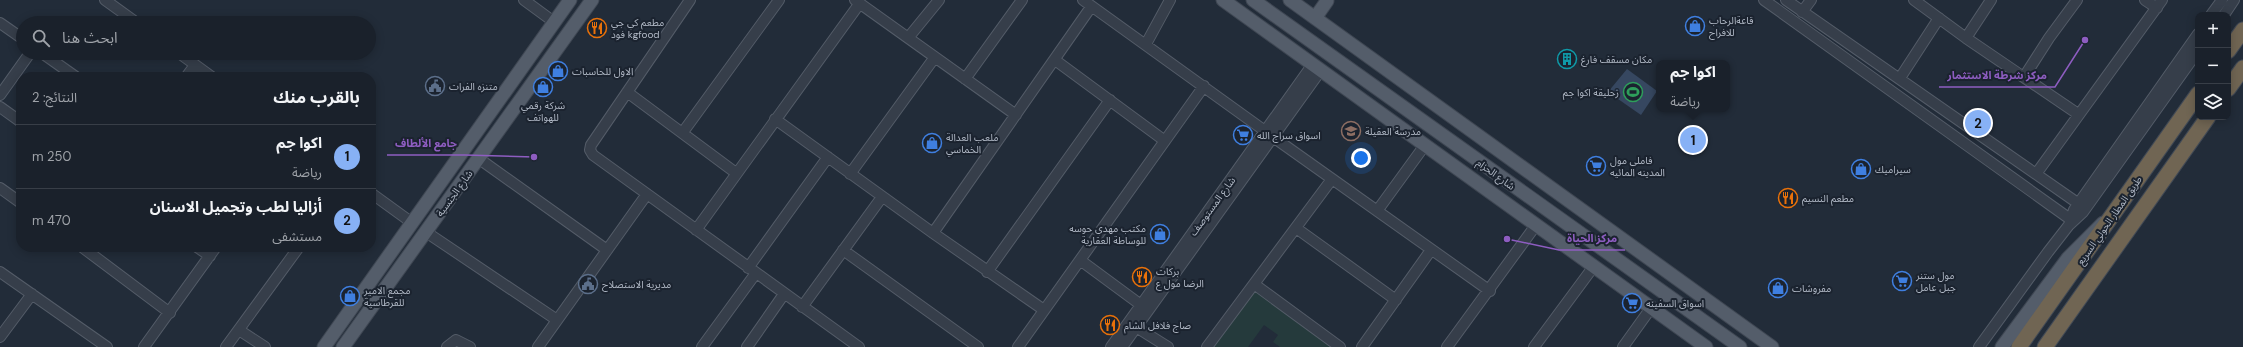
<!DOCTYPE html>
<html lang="ar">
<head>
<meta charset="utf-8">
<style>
	:root { --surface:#1a212b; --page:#272e37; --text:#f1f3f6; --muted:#9fa3a9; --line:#383e47; --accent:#87b1f5 }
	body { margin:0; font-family:"DM Sans","Noto Sans Arabic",sans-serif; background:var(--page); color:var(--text); direction:rtl }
	.controls { position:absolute; right:12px; top:12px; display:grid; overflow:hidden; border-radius:8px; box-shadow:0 2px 10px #0003 }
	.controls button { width:36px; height:36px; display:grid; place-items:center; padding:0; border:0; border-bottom:1px solid var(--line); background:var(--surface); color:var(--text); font:20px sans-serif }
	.you { position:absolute; left:1361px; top:158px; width:14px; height:14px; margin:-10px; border:3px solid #fff; border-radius:50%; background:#1a73e8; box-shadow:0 0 0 6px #1a73e833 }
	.badge { display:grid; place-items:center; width:26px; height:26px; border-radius:50%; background:var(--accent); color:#111; font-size:13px; font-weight:700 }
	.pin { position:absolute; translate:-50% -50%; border:2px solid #fff; box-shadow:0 1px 4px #0006 }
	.popup { position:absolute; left:1656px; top:60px; width:74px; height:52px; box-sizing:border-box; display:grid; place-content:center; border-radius:8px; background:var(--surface); filter:drop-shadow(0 1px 3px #0005); font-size:13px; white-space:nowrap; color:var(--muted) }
	.popup b { font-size:15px; color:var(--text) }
	.popup::after { content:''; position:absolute; left:50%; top:100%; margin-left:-8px; border:8px solid transparent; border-top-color:var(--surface) }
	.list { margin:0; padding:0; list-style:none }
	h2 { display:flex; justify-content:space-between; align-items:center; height:52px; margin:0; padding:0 16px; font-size:17px }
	h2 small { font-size:13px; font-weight:400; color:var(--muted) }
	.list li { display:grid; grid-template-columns:26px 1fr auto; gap:12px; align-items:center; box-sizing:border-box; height:64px; padding:0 16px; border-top:1px solid var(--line) }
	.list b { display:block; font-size:15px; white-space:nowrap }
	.list p { margin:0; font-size:13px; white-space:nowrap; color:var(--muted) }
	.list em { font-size:13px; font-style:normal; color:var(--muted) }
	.icon { flex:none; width:22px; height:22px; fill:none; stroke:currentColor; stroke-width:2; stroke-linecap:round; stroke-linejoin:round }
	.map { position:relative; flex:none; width:2243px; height:347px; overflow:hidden; direction:ltr }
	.search { position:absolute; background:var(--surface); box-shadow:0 2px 10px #0003; left:16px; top:16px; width:360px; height:44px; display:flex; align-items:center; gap:10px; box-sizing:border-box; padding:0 14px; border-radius:22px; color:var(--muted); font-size:15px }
	.panel { position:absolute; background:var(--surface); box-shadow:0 2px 10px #0003; left:16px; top:72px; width:360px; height:180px; border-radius:16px; direction:rtl }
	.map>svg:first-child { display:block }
	.green { fill:#253a3c }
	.water { fill:#364760 }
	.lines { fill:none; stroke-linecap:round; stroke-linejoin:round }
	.minor-casing { stroke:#545c68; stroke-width:12 }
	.major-casing { stroke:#3f4753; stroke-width:15 }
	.highway-casing { stroke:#414955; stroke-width:17 }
	.minor { stroke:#363e4a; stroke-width:10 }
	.major { stroke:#545d6a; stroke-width:13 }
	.highway { stroke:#706553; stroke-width:15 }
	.labels { text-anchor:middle; stroke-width:4; stroke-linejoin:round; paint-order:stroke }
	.poi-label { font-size:10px; fill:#b1b9c6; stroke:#1b232f; text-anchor:start }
	.street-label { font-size:10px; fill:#b1b9c6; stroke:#1b232f }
	.leader { fill:none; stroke:#8e5dc1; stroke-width:1.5 }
	.callout-dot { fill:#8e5dc1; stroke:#1b232f; stroke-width:1.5 }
	.callout-label { font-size:11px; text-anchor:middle; font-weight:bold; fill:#8e5dc1; stroke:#1b232f; stroke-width:4; stroke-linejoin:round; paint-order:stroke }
</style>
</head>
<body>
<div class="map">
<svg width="2243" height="347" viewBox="0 0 2243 347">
	<rect width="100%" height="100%" fill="#222c39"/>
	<path class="green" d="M 1254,290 L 1332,347 L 1280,347 L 1273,342 L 1278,335 L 1264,325 L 1248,347 L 1213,347 Z"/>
	<path class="water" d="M 1627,69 L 1657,91 L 1641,115 L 1608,92 Z"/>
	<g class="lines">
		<defs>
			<path id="minor" d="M 105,0 L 137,23
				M 524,0 L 554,22
				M 690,0 L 591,145 L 590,150 L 593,155 L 859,347
				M 855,0 L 1016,115
				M 1083,0 L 1265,131
				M 1764,0 L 2070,219
				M 1786,0 L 2079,204
				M 1914,0 L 1966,38 L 2078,114
				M 2145,0 L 2157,8
				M 1802,12 L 1811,0
				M 2211,15 L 2222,0
				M 2224,15 L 2234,0
				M 0,23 L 23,39
				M 908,38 L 939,0
				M 1966,38 L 1991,0
				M 1146,44 L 1170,0
				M 42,53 L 76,77
				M 179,53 L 212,77
				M 1055,60 L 1165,141
				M 186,77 L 195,65
				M 2024,77 L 2049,38 L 2077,0
				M 1900,78 L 1939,18
				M 965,79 L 1022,0
				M 627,92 L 736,173
				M 0,95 L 30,53
				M 0,107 L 21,122
				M 775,119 L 933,233 L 1044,310
				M 683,132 L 779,0
				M 1273,137 L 1490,291
				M 478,158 L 607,250
				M 850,174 L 935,57
				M 2036,174 L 2162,0
				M 0,188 L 21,203
				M 371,193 L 411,222
				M 1377,211 L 1425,145
				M 2069,225 L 2074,210 L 2198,34
				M 1296,228 L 1396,300
				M 696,230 L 860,3
				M 426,232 L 557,320
				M 933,233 L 1091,7
				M 82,247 L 170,313
				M 197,247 L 210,256
				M 843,250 L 978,347
				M 1080,260 L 1141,305
				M 748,268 L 828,157
				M 0,272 L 107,347
				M 987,272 L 1110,100
				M 1254,284 L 1340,347
				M 802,307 L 882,197
				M 1136,327 L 1168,347
				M 239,330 L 265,347
				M 0,337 L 32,294
				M 144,347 L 216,247
				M 226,347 L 299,247
				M 447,347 L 456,340 L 470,347
				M 538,347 L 647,194
				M 702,347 L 756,273
				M 747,347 L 784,294
				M 1018,347 L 1204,86
				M 1111,347 L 1313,64
				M 1122,347 L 1321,70
				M 1207,347 L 1332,179
				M 1362,347 L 1431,250
				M 1447,347 L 1536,225
				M 1534,347 L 1594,266
				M 1623,347 L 1651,308
				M 1979,347 L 2048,252 L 2069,225 L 2083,212 L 2198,51"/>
			<path id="major" d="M 1223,0 L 1706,347
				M 1253,0 L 1740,347
				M 1290,0 L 1772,347
				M 1315,18 L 1327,1
				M 324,347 L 570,0
				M 343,347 L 592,0
				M 2002,347 L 2068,258 L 2103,223"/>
			<path id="highway" d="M 2228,51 L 2243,30
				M 2228,89 L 2243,68
				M 2019,347 L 2198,94
				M 2045,347 L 2208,117"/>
		</defs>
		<use href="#minor" class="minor-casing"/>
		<use href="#major" class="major-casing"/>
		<use href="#highway" class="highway-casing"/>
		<use href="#minor" class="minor"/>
		<use href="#major" class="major"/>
		<use href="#highway" class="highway"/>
	</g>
	<defs>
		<symbol id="shop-ring" viewBox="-11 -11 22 22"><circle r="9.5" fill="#1b232f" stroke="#3f7fe0" stroke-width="1.5"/><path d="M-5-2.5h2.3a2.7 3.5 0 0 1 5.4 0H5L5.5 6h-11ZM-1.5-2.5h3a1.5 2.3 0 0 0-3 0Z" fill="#3f7fe0"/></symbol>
		<symbol id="restaurant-ring" viewBox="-11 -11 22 22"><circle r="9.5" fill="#1b232f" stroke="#e8710a" stroke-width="1.5"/><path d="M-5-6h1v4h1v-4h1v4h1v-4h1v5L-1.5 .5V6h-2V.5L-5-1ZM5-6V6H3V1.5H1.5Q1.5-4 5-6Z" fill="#e8710a"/></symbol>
		<symbol id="building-ring" viewBox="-11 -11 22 22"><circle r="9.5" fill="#1b232f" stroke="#0f9aa8" stroke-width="1.5"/><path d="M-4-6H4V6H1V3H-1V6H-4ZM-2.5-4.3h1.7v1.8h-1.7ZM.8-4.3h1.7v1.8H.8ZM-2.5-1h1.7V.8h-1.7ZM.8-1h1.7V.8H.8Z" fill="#0f9aa8"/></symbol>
		<symbol id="civic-ring" viewBox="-11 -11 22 22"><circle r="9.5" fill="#1b232f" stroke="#5c6f8a" stroke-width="1.5"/><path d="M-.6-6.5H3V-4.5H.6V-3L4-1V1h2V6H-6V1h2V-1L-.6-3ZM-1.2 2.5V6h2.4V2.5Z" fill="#5c6f8a"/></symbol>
		<symbol id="stadium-ring" viewBox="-11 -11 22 22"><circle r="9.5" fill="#1b232f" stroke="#2e9e5b" stroke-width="1.5"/><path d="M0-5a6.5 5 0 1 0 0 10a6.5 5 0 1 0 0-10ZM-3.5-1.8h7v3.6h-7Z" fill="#2e9e5b"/></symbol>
		<symbol id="school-ring" viewBox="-11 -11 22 22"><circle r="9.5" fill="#1b232f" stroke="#8d6e63" stroke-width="1.5"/><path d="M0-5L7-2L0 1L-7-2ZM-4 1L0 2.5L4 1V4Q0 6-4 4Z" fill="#8d6e63"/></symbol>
		<symbol id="supermarket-ring" viewBox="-11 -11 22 22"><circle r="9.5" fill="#1b232f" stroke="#3f7fe0" stroke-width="1.5"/><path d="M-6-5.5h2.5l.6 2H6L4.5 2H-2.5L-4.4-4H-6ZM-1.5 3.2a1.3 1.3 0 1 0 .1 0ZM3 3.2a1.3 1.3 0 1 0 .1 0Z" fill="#3f7fe0"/></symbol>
	</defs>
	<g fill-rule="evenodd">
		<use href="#shop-ring" x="1684" y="15" width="22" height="22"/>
		<use href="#restaurant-ring" x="586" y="17" width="22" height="22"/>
		<use href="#building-ring" x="1556" y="48" width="22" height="22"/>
		<use href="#shop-ring" x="547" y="60" width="22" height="22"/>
		<use href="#civic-ring" x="424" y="75" width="22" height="22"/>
		<use href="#shop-ring" x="532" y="76" width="22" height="22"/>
		<use href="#stadium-ring" x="1622" y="81" width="22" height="22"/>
		<use href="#school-ring" x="1340" y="120" width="22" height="22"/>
		<use href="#supermarket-ring" x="1232" y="124" width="22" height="22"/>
		<use href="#shop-ring" x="921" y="132" width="22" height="22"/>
		<use href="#supermarket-ring" x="1585" y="155" width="22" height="22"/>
		<use href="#shop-ring" x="1850" y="158" width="22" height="22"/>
		<use href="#restaurant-ring" x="1777" y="187" width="22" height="22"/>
		<use href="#shop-ring" x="1149" y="223" width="22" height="22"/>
		<use href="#restaurant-ring" x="1131" y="266" width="22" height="22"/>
		<use href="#supermarket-ring" x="1891" y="270" width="22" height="22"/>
		<use href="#civic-ring" x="577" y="273" width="22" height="22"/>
		<use href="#shop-ring" x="1767" y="277" width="22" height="22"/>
		<use href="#shop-ring" x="339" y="285" width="22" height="22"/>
		<use href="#supermarket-ring" x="1621" y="292" width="22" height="22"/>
		<use href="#restaurant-ring" x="1099" y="314" width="22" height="22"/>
	</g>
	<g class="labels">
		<g class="poi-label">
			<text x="1709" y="24">قاعةالرحاب<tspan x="1709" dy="12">للافراح</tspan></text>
			<text x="611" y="26">مطعم کي جي<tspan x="611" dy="12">فود kgfood</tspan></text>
			<text x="1581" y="63">مكان مسقف فارغ</text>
			<text x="572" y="75">الاول للحاسبات</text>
			<text x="449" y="90">متنزه الفرات</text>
			<text x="1619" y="96" text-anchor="end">زحليقة اكوا جم</text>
			<text x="543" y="109" text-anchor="middle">شركة رقمي<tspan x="543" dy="12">للهواتف</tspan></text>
			<text x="1365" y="135">مدرسة العقيلة</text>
			<text x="1257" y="139">اسواق سراج الله</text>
			<text x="946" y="141">ملعب العدالة<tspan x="946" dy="12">الخماسي</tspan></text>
			<text x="1610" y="164">فاملي مول<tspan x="1610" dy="12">المدينه المائيه</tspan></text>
			<text x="1875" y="173">سيراميك</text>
			<text x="1802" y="202">مطعم النسيم</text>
			<text x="1146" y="232" text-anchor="end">مكتب مهدي حوسه<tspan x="1146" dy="12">للوساطة العقارية</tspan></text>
			<text x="1156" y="275">برکات<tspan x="1156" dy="12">الرضا مول ع</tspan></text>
			<text x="1916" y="279">مول ستنر<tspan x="1916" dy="12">جبل عامل</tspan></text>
			<text x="602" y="288">مديرية الاستصلاح</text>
			<text x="1792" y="292">مفروشات</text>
			<text x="364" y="294">مجمع الامير<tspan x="364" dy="12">للقرطاسية</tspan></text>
			<text x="1646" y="307">اسواق السفينه</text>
			<text x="1124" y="329">صاج فلافل الشام</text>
		</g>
		<g class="street-label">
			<text transform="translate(1496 174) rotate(36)" y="4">شارع الحزام</text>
			<text transform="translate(454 193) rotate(-54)" y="4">شارع الجنسية</text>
			<text transform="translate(1212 206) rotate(-54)" y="4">شارع المستوصف</text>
			<text transform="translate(2109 220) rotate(-55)" y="4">طريق المطار الحولي السريع</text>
		</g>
	</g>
	<path class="leader" d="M2085 40L2055 87H1939M534 157L465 155H387M1507 239L1559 250H1625"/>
	<g class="callout-dot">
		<circle cx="2085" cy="40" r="4"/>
		<circle cx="534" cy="157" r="4"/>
		<circle cx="1507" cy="239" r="4"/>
	</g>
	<g class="callout-label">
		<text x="1997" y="79">مركز شرطة الاستثمار</text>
		<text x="426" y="147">جامع الألطاف</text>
		<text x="1592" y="242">مركز الحياة</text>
	</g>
</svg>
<div class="controls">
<button>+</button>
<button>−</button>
<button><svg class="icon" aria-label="layers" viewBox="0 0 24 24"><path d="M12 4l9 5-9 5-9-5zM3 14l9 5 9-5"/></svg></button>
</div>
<div class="you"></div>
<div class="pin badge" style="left:1693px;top:140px">1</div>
<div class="popup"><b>اكوا جم</b>رياضة</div>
<div class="pin badge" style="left:1978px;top:123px">2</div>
<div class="search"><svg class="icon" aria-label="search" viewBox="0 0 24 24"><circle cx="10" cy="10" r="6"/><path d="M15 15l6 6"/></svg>ابحث هنا</div>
<section class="panel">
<h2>بالقرب منك<small>النتائج: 2</small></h2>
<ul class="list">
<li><span class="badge">1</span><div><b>اكوا جم</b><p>رياضة</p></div><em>250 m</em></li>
<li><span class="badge">2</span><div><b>أزاليا لطب وتجميل الاسنان</b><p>مستشفى</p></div><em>470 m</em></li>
</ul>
</section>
</div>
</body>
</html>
